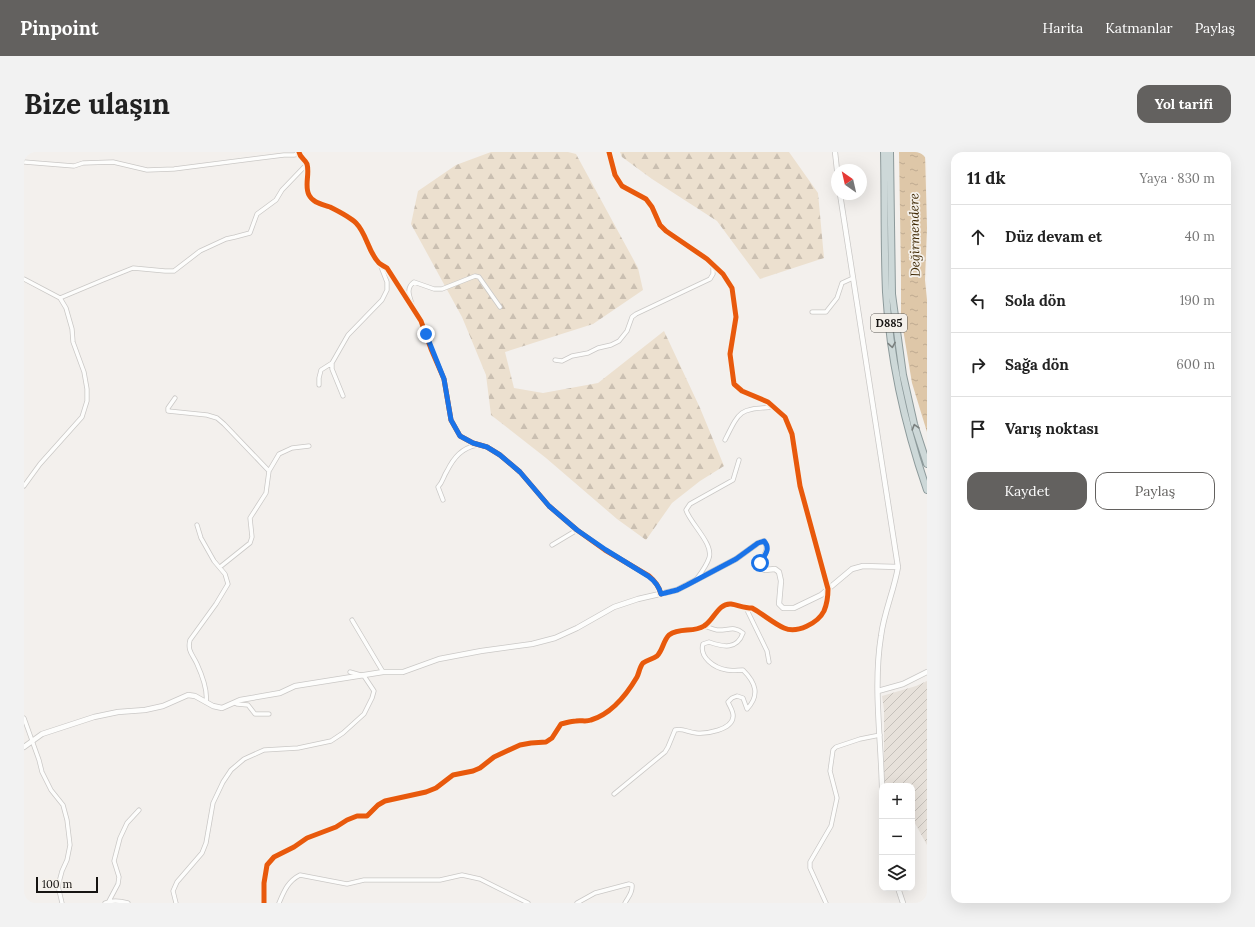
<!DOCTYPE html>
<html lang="tr">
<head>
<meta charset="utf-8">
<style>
	:root { --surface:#fff; --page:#f2f2f2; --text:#222; --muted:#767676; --line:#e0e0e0; --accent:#63615f }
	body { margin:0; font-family:Lora,serif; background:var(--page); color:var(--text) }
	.controls { position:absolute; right:12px; bottom:12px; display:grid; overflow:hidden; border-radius:8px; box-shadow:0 4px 16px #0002 }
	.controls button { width:36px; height:36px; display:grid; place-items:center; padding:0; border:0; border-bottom:1px solid var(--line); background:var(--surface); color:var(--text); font:20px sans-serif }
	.compass { position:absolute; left:807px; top:12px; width:36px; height:36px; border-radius:50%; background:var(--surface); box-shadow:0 4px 16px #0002; rotate:326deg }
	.scale { position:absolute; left:12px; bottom:10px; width:62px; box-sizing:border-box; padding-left:4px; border:2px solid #161412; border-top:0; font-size:11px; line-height:14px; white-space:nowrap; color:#161412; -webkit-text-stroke:3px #f5f1eb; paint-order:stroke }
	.stop { position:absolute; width:12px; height:12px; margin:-9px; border:3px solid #1a73e8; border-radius:50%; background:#fff }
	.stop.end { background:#1a73e8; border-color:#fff; box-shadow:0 1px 4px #0008 }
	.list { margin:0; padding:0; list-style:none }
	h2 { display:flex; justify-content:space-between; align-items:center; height:52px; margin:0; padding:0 16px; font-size:17px }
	h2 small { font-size:13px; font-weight:400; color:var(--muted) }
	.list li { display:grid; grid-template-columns:26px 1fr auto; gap:12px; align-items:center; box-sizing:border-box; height:64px; padding:0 16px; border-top:1px solid var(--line) }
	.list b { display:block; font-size:15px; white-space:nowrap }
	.list em { font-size:13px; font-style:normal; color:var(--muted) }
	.actions { display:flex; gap:8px; padding:12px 16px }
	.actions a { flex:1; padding:9px 0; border:1px solid var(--accent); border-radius:12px; text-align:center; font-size:14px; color:var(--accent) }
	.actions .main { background:var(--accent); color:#fff }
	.icon { flex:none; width:22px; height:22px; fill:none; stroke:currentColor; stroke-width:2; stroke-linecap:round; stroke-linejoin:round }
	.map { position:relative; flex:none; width:903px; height:751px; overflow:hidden; border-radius:12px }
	header { display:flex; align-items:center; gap:24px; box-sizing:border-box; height:56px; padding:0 20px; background:var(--accent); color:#fff }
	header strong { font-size:19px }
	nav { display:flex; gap:22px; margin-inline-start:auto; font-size:14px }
	.intro { display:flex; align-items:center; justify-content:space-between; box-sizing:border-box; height:96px; padding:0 24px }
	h1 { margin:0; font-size:28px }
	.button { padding:10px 18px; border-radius:12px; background:var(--accent); color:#fff; font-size:14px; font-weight:700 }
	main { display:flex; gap:24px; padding:0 24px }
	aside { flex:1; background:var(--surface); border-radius:12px; box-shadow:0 4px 16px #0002 }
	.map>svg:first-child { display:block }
	.industrial { fill:url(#industrial-furrows) }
	.forest { fill:url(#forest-firs) }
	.water { fill:url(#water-ripples) }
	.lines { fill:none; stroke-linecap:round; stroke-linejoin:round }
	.minor-casing { stroke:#cac8c6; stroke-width:5 }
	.tertiary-casing { stroke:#cac8c6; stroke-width:6 }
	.trunk-casing { stroke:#8d9a9b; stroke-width:8 }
	.minor { stroke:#fdfdfc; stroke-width:3.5 }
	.tertiary { stroke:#fdfdfc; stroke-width:4.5 }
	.trunk { stroke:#cdd8d8; stroke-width:6 }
	.cycleway-casing { stroke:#f5f1eb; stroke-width:8 }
	.cycleway { stroke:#e8590c; stroke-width:5 }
	.oneway { stroke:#7b807f }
	.route { stroke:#1a73e8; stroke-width:5 }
	.labels { text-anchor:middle; stroke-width:3.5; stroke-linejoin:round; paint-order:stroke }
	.shield { fill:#f5f1eb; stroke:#595653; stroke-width:1 }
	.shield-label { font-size:11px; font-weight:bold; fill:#161412 }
	.water-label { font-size:13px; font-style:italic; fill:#412b07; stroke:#f5f1eb }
</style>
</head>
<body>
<header>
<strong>Pinpoint</strong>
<nav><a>Harita</a><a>Katmanlar</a><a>Paylaş</a></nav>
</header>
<div class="intro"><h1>Bize ulaşın</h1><a class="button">Yol tarifi</a></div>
<main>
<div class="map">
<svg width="903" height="751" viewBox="0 0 903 751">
	<defs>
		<pattern id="industrial-furrows" width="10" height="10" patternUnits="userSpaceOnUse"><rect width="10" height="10" fill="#e7e1da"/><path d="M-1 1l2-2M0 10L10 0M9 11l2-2" fill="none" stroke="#c5c0ba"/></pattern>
		<pattern id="forest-firs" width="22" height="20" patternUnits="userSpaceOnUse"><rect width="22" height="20" fill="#ece0cf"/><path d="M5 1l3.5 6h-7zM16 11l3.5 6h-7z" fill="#cabfb1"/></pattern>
		<pattern id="water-ripples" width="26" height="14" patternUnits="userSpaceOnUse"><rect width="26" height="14" fill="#dec7a8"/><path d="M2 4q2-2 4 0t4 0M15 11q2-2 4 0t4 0" fill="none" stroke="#beaa90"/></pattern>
	</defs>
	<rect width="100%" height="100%" fill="#f3f0ed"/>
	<path class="industrial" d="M 903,529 L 903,693 L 888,666 L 888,634 L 860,634 L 860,558 L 858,544 L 892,534 Z"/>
	<path class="forest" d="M 467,0 L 544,0 L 552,2 L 614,116 L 619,138 L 569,172 L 481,200 L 490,236 L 519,241 L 574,231 L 640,179 L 676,256 L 700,314 L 676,329 L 648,351 L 622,388 L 593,367 L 522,306 L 467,263 L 462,223 L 438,165 L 387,72 L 394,39 L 432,13 Z
		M 596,0 L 765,0 L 794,41 L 800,106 L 736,127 L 693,69 L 628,27 L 598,5 Z"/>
	<path class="water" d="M 875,0 L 901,0 L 903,76 L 901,128 L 903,148 L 903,280 L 888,231 L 877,165 L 877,123 Z"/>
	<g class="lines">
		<defs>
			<path id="minor" d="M 0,10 L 50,14 L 59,11 L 89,10 L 123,18 L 150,17 L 260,3 L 270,3 L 275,2
				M 0,127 L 36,146 L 42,156 L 48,177 L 49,190 L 60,220 L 63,237 L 63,249 L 58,265 L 16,312 L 0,334
				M 36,146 L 79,128 L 109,116 L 141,119 L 150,119 L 176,99 L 202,87 L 211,85 L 226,81 L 233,62 L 252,48 L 258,38 L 283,12
				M 388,152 C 385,143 382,136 390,130 L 410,137 L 418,137 L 451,124 L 455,125 L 476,155
				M 788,160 L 802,160 L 813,146 L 818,131 L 829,126
				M 531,208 L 538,209 L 548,204 L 564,201 L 574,196 L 587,193 L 595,189 L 603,179 L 608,165 L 612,162 L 686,127 L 689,122 L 689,112
				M 308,211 L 308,217 L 319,244
				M 295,233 L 295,226 L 297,218 L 308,211 L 324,183 L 358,148 L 363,138 L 363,130 L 356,112
				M 151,246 L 144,256 L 144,259 L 183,263 L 193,266 L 200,272 L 245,319
				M 701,288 C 717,256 715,258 750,255
				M 419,348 L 414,335 C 419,330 419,325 423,319 C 430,305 438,296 453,293
				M 173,373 L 177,386 L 190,409 L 201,422 L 204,432 L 192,452 L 166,488 C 163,499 169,503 173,512 C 178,523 184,538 182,550
				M 528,393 L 553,378
				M 196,415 L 226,391 L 228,385 L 226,366 L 242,341 L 245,319 L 255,302 L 268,296 L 285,294
				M 672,428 C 677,421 683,413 685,406 C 690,392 666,371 662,358 L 666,352 L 709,328 L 715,308
				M 722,456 L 743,499 L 745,510
				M 328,468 L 359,520
				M 211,551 L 213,552 L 224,553 L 231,562 L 245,562
				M 0,566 L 15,608 L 18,620 L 27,638 L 39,653 L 43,668 L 46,693 L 43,708 L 38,719 L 34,734 L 38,751
				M 590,642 L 641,600 L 644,595 L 651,578 C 659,576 663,580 672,581 C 682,582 708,578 709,565 C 710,560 706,555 704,550 L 708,546 L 713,544 L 719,546 L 723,557 C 736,543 732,531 719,518 C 714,518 708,519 703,518 C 690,516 675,505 679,492 L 685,490 C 699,495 713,498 719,481 C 710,473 703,479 693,478 C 688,477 684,475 680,474
				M 85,749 L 94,732 L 95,725 L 90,709 L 96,686 L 103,671 L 115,658
				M 81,751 C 88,748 97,749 104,751
				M 152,751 L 149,739 L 153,730 L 178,701 L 182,691 L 189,651 L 199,630 L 207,618 L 220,607 L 240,598 L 274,596 L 307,589 L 319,581 L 340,562 L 348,546 L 350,539 L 340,524 L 326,520
				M 240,751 L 240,731 L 243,713 L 250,705 L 270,695 L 283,686 L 312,675 L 323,668 L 333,664 L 343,664 L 354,653 L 361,649 L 402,640 L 412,636 L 429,623 L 449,619 L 456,616 L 470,605 L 496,593 L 507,591 L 522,590 L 528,586 L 537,572 C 542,571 547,569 552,569 C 557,568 562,570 567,568 C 587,562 603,542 613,525 C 615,521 616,514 619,511 C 623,508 629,507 633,504 C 639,498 639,489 645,483 C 656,475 669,481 680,474 C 690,468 694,451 707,452 C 714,453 720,456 728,456 C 739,462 749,471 760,476 C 773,482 794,471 800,459 C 803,452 804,445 804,437 L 776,334 L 768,282 L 761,265 L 744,250 L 718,239 L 710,232 L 706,202 L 712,165 L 708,136 L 699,122 L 683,107 L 642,79 L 636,73 L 628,55 L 622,47 L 598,34 L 591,23 L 585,0
				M 255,751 C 260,739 264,729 276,723 L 323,732 L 340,728 L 416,728 L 438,723 L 456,727 L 504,751
				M 553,751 L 571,741 L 605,732 L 608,733 C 609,741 604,745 601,751
				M 802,751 L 786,716 L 786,710 L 807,674 L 813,646 L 806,619 L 809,598 L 812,595 L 836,587 L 856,583"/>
			<path id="tertiary" d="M 275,0 C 276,6 281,7 283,12 C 286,22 280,34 285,43 C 289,51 298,52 306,55 C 314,59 326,65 332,71 C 343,82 344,100 355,111 C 357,113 360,114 363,116 L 397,169 L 407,197 L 420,227 L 427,268 L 436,284 L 449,291 L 463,295 L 476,303 L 496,320 L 525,354 L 553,378 L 581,398 L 625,424 C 631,429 635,434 637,442
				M 811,0 L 813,18
				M 816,42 L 874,415 C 870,439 860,460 857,484 C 849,534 857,586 858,637
				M 854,539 L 879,532 L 903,520
				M 0,595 L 18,582 L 70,565 L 94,560 L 121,558 L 139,554 L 164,543 L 171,544 L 189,554 L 198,556 L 216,548 L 256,541 L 271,534 L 359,520 L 379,520 L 415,507 L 457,499 L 508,492 L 531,486 L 553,476 L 590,455 L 614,447 L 653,438 L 712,407 L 734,391 L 740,389 C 748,399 736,405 736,416 L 741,418 L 751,417 L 755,420 L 757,429 L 755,452 L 759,456 L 770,456 L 797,443 L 828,417 L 839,414 L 874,415
				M 874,736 L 879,751"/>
			<path id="trunk" d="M 860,0 C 861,46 860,93 862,140 C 866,207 881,274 903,338
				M 866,0 L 868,142 L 879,223 L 890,272 L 903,312"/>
		</defs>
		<use href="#minor" class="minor-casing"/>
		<use href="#tertiary" class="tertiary-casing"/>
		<use href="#trunk" class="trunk-casing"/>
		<use href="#minor" class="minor"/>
		<use href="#tertiary" class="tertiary"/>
		<use href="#trunk" class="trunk"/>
		<defs>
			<path id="cycleway" d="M 275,0 C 276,6 281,7 283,12 C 286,22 280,34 285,43 C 289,51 298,52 306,55 C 314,59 326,65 332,71 C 343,82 344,100 355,111 C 357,113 360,114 363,116 L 397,169 L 407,197 L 420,227 L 427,268 L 436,284 L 449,291 L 463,295 L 476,303 L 496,320 L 525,354 L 553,378 L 581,398 L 625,424 C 631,429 635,434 637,442
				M 240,751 L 240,731 L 243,713 L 250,705 L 270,695 L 283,686 L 312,675 L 323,668 L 333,664 L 343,664 L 354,653 L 361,649 L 402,640 L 412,636 L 429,623 L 449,619 L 456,616 L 470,605 L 496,593 L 507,591 L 522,590 L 528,586 L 537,572 C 542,571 547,569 552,569 C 557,568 562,570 567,568 C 587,562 603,542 613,525 C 615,521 616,514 619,511 C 623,508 629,507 633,504 C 639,498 639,489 645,483 C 656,475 669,481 680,474 C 690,468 694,451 707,452 C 714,453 720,456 728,456 C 739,462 749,471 760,476 C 773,482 794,471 800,459 C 803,452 804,445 804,437 L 776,334 L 768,282 L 761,265 L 744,250 L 718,239 L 710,232 L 706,202 L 712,165 L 708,136 L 699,122 L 683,107 L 642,79 L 636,73 L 628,55 L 622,47 L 598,34 L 591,23 L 585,0"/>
		</defs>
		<use href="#cycleway" class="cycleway-casing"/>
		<use href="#cycleway" class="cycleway"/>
	</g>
	<defs><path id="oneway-chevron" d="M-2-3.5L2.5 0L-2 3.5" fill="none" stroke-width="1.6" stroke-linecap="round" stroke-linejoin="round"/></defs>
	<g class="oneway">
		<use href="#oneway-chevron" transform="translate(868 193) rotate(81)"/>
		<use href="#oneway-chevron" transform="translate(891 275) rotate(-106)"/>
	</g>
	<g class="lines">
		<path class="route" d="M 402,182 L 420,227 L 427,268 L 436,284 L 449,291 L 463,295 L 476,303 L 496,320 L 525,354 L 553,378 L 582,398 L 624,424 C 631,429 635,434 637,442 L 653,438 L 663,433 L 712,407 L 734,391 L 740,389 C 747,397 741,403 736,411"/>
	</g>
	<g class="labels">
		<rect class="shield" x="847" y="162" width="36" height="18" rx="3"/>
		<g class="shield-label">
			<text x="865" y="175">D885</text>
		</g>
		<g class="water-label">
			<text transform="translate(890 83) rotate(-91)" y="5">Değirmendere</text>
		</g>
	</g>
</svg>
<div class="controls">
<button>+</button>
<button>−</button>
<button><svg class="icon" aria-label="layers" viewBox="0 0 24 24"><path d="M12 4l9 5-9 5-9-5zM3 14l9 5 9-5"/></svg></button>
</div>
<svg class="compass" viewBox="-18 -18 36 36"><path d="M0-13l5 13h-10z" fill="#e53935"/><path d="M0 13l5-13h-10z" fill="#767676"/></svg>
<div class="scale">100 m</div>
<div class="stop" style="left:736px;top:411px"></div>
<div class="stop end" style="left:402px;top:182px"></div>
</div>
<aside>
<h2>11 dk<small>Yaya · 830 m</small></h2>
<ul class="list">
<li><svg class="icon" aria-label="ahead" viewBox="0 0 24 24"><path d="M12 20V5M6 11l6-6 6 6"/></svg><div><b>Düz devam et</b></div><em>40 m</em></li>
<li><svg class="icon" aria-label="left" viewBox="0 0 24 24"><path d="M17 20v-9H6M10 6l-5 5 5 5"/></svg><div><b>Sola dön</b></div><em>190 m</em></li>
<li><svg class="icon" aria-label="right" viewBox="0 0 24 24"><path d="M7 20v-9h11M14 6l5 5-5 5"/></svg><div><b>Sağa dön</b></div><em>600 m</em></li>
<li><svg class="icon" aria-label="arrive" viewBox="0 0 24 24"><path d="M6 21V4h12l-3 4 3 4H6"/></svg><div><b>Varış noktası</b></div></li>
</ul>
<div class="actions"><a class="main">Kaydet</a><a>Paylaş</a></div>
</aside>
</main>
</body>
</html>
